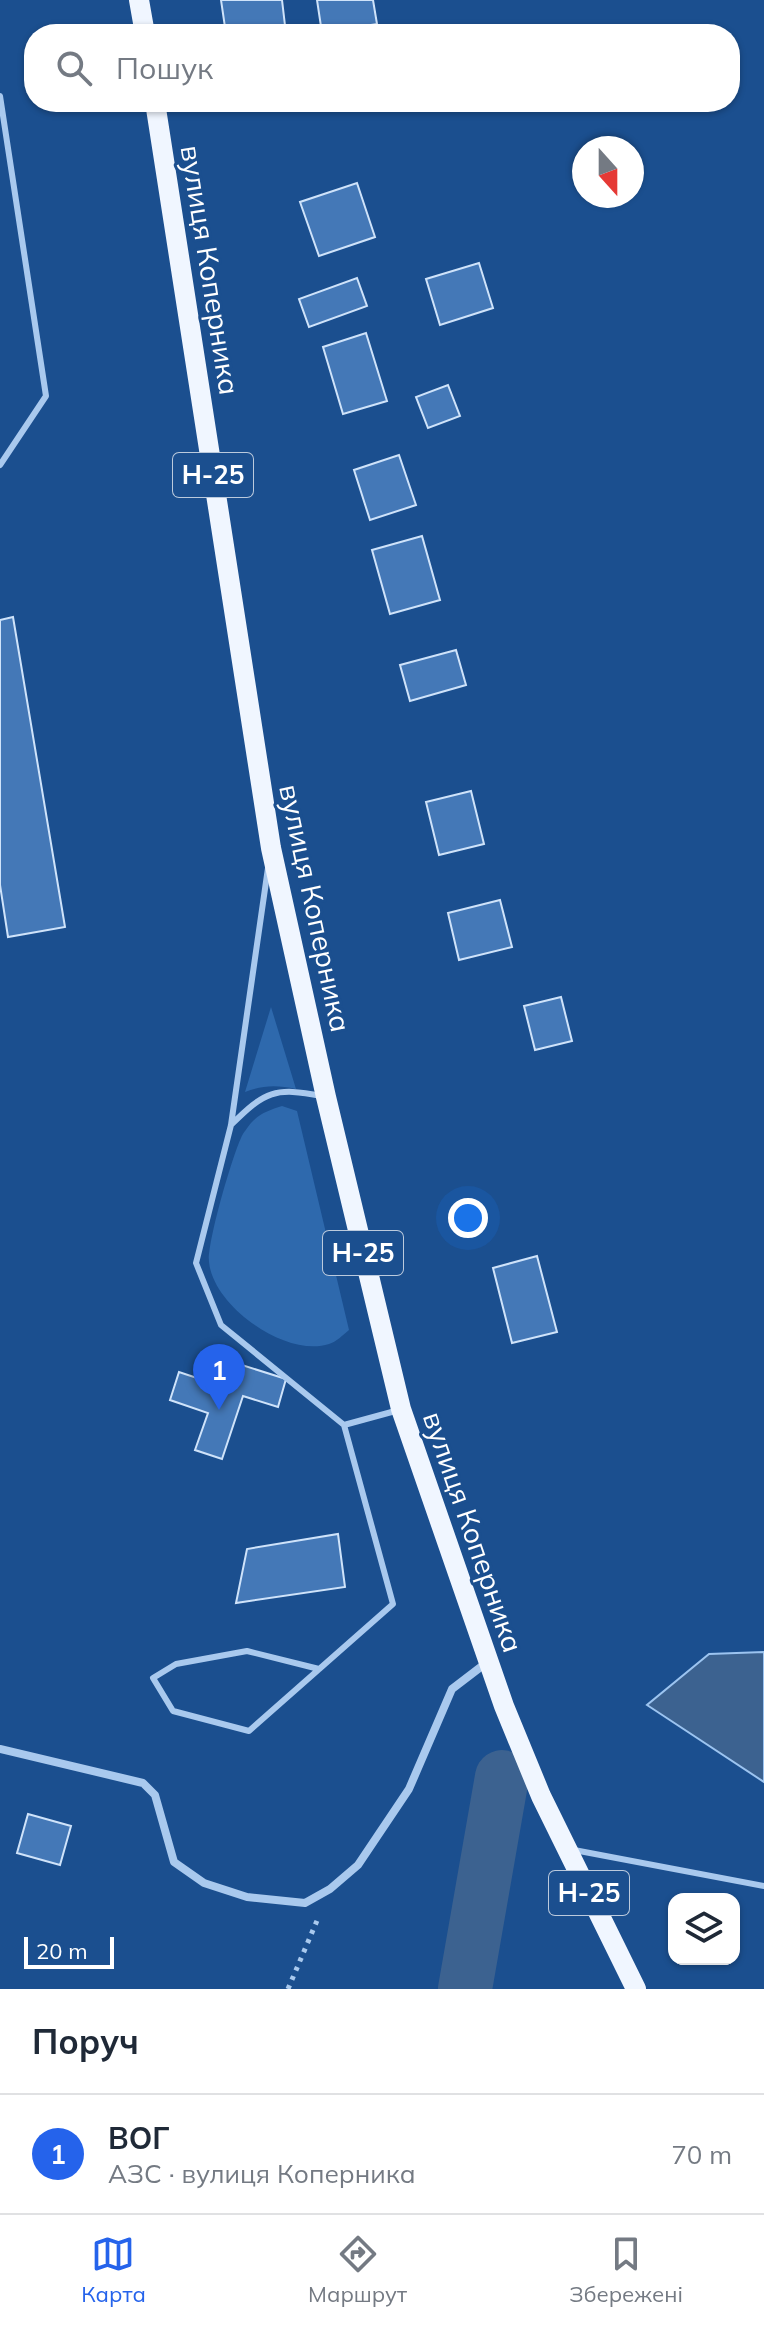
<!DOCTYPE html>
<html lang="uk">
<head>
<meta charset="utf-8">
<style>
	:root { --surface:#fff; --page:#f2f2f3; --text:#1f2937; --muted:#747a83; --line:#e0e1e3; --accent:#2563eb }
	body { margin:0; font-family:Mulish,sans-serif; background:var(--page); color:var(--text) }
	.controls { position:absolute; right:24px; bottom:24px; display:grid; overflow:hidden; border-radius:16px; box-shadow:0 2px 6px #0004 }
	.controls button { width:72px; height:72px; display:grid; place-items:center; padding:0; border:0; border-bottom:2px solid var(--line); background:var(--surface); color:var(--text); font:40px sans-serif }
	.compass { position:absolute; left:572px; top:136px; width:72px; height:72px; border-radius:50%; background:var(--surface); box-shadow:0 2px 6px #0004; rotate:159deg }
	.scale { position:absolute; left:24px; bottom:20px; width:90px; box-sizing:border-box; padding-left:8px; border:4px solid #fff; border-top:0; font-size:22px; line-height:28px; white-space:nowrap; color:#fff; -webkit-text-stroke:6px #1b4f8f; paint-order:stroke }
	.you { position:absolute; left:468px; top:1218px; width:28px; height:28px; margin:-20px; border:6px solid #fff; border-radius:50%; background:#1a73e8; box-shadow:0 0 0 12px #1a73e833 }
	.badge { display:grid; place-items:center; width:52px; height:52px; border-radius:50%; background:var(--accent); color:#fff; font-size:26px; font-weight:700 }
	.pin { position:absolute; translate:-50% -66px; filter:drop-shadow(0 2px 4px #0008) }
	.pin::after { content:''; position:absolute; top:42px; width:28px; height:24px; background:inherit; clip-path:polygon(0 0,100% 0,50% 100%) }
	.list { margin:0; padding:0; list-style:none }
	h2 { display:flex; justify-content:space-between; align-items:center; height:104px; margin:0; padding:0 32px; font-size:34px }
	h2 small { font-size:26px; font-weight:400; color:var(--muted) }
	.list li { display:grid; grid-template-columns:52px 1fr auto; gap:24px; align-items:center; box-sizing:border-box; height:120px; padding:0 32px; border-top:2px solid var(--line) }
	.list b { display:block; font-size:30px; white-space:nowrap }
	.list p { margin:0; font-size:26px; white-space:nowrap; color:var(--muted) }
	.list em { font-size:26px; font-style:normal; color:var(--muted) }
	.icon { flex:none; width:44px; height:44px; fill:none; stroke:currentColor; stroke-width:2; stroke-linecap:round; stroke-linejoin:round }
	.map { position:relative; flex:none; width:764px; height:1989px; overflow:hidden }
	.search { position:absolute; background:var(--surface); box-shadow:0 2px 6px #0004; left:24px; right:24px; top:24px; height:88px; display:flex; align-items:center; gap:20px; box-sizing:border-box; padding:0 28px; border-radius:32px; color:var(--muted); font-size:30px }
	.sheet { height:224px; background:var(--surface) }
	nav { display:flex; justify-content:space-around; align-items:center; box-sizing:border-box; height:112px; border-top:2px solid var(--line); background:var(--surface); font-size:22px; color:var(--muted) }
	nav a { display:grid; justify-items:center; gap:4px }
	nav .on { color:var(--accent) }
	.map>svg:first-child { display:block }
	.green { fill:#2e69ad }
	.water { fill:#3c6290; stroke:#9cc4f0; stroke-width:2 }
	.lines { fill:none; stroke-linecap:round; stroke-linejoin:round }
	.river { stroke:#3c6290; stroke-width:54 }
	.building { fill:#4478b7; stroke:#cfe3fa; stroke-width:2 }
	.path { stroke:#a9c9ee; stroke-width:5; stroke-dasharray:4 6; stroke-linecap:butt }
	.lane { stroke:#a9c9ee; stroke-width:6 }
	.street { stroke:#a9c9ee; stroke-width:8 }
	.primary { stroke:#f0f6ff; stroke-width:20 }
	.labels { text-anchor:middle; stroke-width:6; stroke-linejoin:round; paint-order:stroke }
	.shield { fill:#1b4f8f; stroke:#bbcadd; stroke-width:2 }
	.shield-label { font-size:26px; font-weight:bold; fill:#fff }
	.street-label { font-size:28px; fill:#fff; stroke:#1b4f8f }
</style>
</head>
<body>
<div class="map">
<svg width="764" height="1989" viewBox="0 0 764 1989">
	<rect width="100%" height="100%" fill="#1b4f8f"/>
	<path class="green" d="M 271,1007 L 296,1089 C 278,1085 262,1085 245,1092 Z
		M 282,1106 L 297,1111 L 349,1330 C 343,1335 336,1342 329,1344 C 286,1358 213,1306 209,1262 C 207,1243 232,1157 241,1138 C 243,1133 248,1127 251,1123 C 260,1113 270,1110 282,1106 Z"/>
	<path class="water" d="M 764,1652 L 764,1782 L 647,1705 L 709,1654 Z"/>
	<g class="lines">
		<path class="river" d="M 465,1989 L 502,1777"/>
	</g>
	<path class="building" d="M 221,0 L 282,0 L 286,34 L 226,34 Z
		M 317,0 L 373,0 L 377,24 L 322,33 Z
		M 357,183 L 375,237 L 319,256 L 300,202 Z
		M 479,263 L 493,308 L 440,325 L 426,279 Z
		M 357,278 L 367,306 L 309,327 L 299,299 Z
		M 366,333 L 387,401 L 343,414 L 323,347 Z
		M 448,385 L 460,416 L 428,428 L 416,397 Z
		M 399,455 L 416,505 L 370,520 L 354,470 Z
		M 422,536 L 440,600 L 390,614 L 372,550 Z
		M 13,617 L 65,927 L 8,937 L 0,885 L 0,620 Z
		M 456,650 L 466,685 L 410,701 L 400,665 Z
		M 471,791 L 484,844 L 439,855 L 426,802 Z
		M 500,900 L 512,947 L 459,960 L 448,913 Z
		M 561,997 L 572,1041 L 535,1050 L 524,1006 Z
		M 537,1256 L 557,1332 L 512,1343 L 493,1268 Z
		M 226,1360 L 286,1379 L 278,1407 L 243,1396 L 222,1459 L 195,1450 L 208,1413 L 170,1400 L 179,1372 L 218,1385 Z
		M 338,1534 L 345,1587 L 236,1603 L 247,1549 Z
		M 28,1814 L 71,1826 L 60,1865 L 17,1853 Z"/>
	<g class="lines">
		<path class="path" d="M 288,1989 L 319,1916"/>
		<path class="lane" d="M 0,96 L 46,396 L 0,465
			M 268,868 L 231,1125 L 196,1263 L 221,1325 L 344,1425 L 393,1604 L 249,1731 L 173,1711 L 153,1678 L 176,1664 L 247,1651 L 319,1669
			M 231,1125 C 265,1091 275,1087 322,1096
			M 344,1425 L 399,1410
			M 574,1850 L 764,1886"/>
		<path class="street" d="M 0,1749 L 143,1783 L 155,1795 L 174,1862 L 204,1883 L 247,1897 L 305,1903 L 330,1889 L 358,1865 L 409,1789 L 452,1689 L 486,1663"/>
		<path class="primary" d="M 139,0 L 145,34
			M 155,102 L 271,848 L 326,1097 L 401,1409 L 504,1706 L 541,1796 L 636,1989"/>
	</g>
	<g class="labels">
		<g class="shield">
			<rect x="173" y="453" width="80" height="44" rx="6"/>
			<rect x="323" y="1231" width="80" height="44" rx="6"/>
			<rect x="549" y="1871" width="80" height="44" rx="6"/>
		</g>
		<g class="shield-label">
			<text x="213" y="484">Н-25</text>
			<text x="363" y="1262">Н-25</text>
			<text x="589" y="1902">Н-25</text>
		</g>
		<g class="street-label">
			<text transform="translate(210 270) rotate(81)" y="10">вулиця Коперника</text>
			<text transform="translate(315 908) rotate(78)" y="10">вулиця Коперника</text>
			<text transform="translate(473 1532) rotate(71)" y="10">вулиця Коперника</text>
		</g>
	</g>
</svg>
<div class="controls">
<button><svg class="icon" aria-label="layers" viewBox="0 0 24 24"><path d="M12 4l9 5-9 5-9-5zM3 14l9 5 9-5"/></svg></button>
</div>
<svg class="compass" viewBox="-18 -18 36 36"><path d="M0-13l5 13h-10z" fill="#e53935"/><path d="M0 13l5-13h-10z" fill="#747a83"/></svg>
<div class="scale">20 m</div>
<div class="you"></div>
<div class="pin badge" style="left:219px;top:1410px">1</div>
<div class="search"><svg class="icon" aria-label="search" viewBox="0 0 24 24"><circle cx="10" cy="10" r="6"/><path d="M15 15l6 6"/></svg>Пошук</div>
</div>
<section class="sheet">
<h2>Поруч<small></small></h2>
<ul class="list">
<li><span class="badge">1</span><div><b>ВОГ</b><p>АЗС · вулиця Коперника</p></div><em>70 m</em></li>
</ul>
</section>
<nav>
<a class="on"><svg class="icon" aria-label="map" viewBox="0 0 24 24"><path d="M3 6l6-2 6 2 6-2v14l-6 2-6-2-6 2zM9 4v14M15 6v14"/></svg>Карта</a>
<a><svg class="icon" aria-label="directions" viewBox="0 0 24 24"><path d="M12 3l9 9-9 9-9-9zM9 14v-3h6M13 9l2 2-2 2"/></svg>Маршрут</a>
<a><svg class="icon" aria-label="saved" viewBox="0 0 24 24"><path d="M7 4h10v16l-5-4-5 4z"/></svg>Збережені</a>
</nav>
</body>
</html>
